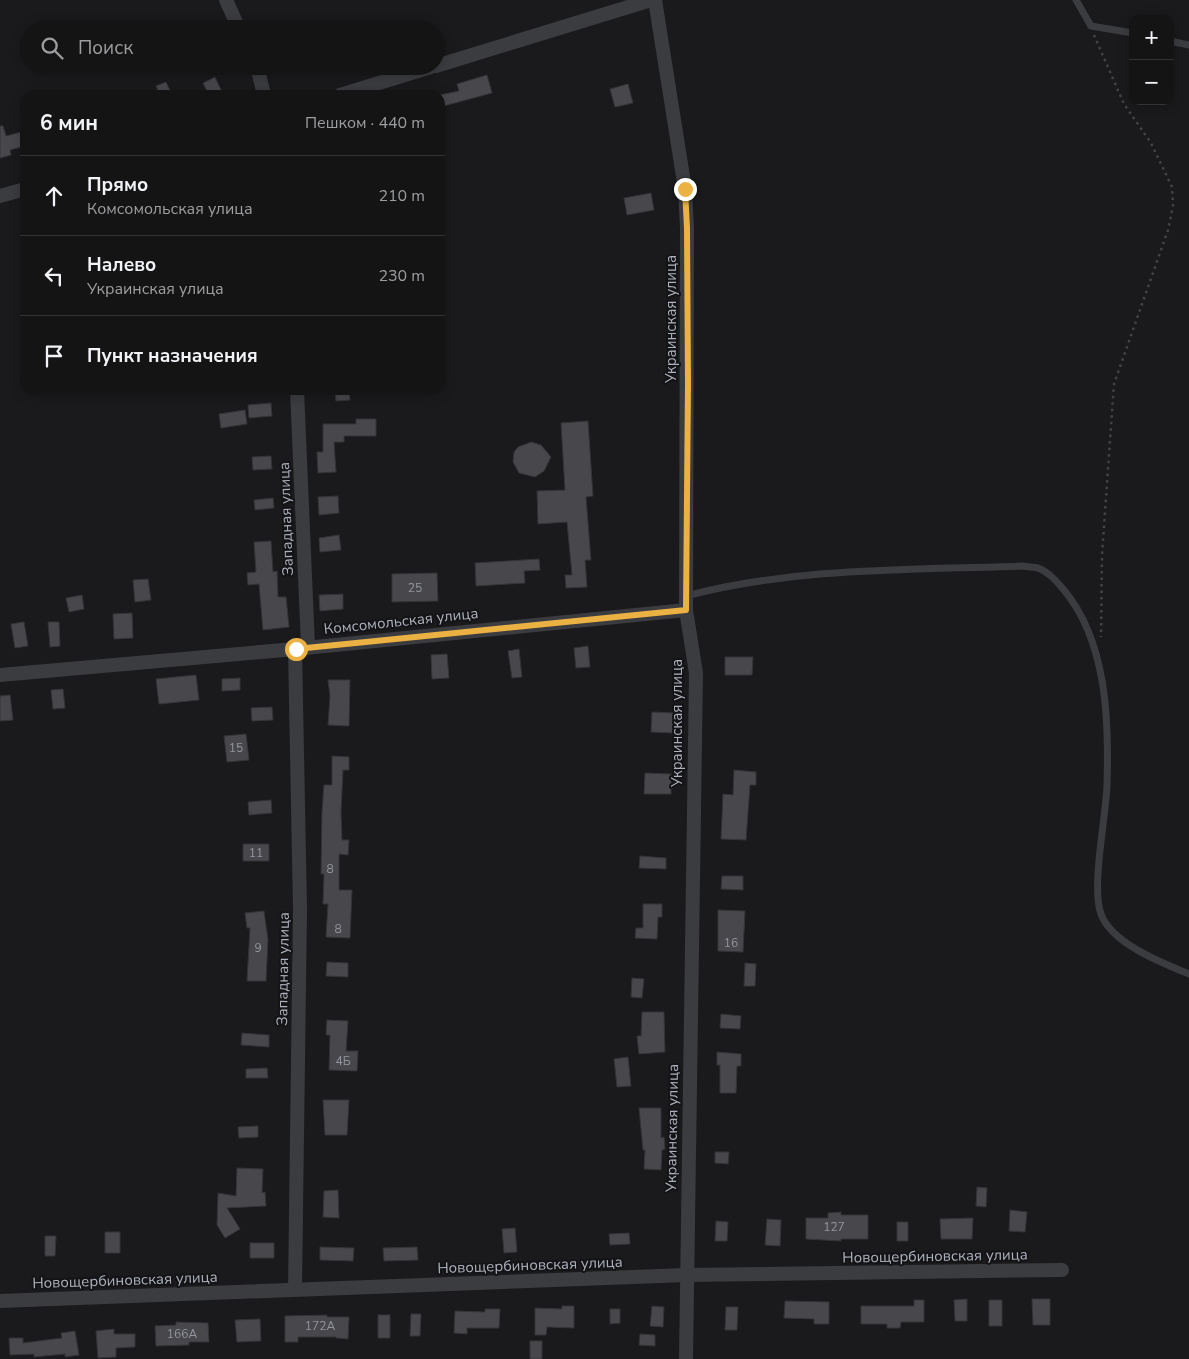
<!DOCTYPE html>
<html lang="ru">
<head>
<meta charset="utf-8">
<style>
	:root { --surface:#141415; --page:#212122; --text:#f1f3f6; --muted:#9d9ea0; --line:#333334 }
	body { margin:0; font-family:"Nunito Sans",sans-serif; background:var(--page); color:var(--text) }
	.controls { position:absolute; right:15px; top:15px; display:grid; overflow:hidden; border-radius:10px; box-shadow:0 2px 12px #0003 }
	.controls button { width:45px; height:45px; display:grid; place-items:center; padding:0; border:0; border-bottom:1px solid var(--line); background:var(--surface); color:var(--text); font:25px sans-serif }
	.stop { position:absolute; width:15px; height:15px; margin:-11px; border:4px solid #ebb142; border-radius:50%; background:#fff }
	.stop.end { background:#ebb142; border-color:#fff; box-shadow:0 1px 5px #0008 }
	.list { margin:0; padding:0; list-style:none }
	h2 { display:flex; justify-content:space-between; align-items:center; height:65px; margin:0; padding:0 20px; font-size:21px }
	h2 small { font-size:16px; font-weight:400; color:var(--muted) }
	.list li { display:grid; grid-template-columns:32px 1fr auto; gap:15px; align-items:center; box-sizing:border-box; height:80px; padding:0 20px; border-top:1px solid var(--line) }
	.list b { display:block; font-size:19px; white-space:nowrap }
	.list p { margin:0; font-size:16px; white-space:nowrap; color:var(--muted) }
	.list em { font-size:16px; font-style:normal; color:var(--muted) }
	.icon { flex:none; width:28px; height:28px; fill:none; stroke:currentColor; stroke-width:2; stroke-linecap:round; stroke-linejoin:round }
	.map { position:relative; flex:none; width:1189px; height:1359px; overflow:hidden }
	.search { position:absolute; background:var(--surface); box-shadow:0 2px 12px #0003; left:20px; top:20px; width:425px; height:55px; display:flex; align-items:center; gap:12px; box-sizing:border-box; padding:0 18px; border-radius:28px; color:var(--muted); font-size:19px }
	.panel { position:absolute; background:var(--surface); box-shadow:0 2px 12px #0003; left:20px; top:90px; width:425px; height:305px; border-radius:15px }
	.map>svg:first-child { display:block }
	.building { fill:#47474c; stroke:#343438 }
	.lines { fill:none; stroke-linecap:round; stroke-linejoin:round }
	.path { stroke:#414347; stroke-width:2.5; stroke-dasharray:2.5 4; stroke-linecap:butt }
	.lane { stroke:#3b3c40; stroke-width:7 }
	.street { stroke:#3b3c40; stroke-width:14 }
	.route { stroke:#ebb142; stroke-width:6 }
	.labels { text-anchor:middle; stroke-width:4; stroke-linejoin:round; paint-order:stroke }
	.number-label { font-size:12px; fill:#94969f }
	.street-label { font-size:15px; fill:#adb1bb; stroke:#141417 }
</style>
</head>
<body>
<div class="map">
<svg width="1189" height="1359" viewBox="0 0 1189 1359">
	<rect width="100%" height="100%" fill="#1a1a1c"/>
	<path class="building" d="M 487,75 L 492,93 L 440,107 L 440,95 L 459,91 L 457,84 Z
		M 215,77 L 222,92 L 209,95 L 203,83 Z
		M 166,82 L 172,95 L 160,95 L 156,86 Z
		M 628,84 L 633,103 L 615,107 L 610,89 Z
		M 0,126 L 3,126 L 6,136 L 25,131 L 25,146 L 10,150 L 11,155 L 0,158 Z
		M 651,193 L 654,210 L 627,215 L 624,198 Z
		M 335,390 L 349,390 L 350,400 L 336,401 Z
		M 271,403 L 272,416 L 249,418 L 248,405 Z
		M 245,410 L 247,424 L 221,428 L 219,414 Z
		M 356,419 L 376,419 L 376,436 L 344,436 L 344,442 L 334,442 L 336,472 L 318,473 L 317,452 L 323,452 L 323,424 L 356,424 Z
		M 588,421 L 593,496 L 586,497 L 591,560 L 585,560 L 587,587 L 566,588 L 565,575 L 572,575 L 567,522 L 538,524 L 537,491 L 565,490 L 561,423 Z
		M 531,442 L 541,445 L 551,457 L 544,471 L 535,477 L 519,473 L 513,462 L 514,452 L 518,447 Z
		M 271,456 L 272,469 L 253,470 L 252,457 Z
		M 338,496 L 339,513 L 319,515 L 318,497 Z
		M 273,498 L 274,508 L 255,510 L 254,500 Z
		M 339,535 L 341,550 L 320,552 L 319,538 Z
		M 271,541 L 273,572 L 277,571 L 278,597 L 286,597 L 289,627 L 263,630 L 259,584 L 248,585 L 247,573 L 256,572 L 254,542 Z
		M 539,559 L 540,570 L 524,571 L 525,583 L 476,586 L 475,563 Z
		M 437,573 L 438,601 L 392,602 L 392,574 Z
		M 148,579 L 151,600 L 135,602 L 133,580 Z
		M 343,594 L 343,609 L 320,611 L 319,595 Z
		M 82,595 L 84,609 L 69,612 L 66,598 Z
		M 132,613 L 133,638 L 114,639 L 113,614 Z
		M 24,622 L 28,646 L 15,648 L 11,624 Z
		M 48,622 L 59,622 L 60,646 L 50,647 Z
		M 588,646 L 590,667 L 576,668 L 574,648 Z
		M 519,649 L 522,677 L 512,678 L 508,651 Z
		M 447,654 L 449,678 L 432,679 L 431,655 Z
		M 725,657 L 753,657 L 752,675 L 725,675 Z
		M 196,675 L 199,700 L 159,704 L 156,679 Z
		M 240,678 L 240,690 L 222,691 L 222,679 Z
		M 328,680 L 350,680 L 349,726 L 328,725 L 330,696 Z
		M 63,689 L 65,708 L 53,709 L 51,690 Z
		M 10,695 L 13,720 L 0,721 L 0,696 Z
		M 272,707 L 273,720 L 252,721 L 251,708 Z
		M 652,712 L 673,713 L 673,733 L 651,732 Z
		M 246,734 L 249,760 L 227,762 L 224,736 Z
		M 332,756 L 349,757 L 349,770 L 343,770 L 341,812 L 342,840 L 349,840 L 348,855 L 339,854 L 339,890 L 352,890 L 350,938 L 326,937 L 328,904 L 323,904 L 324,874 L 321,874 L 322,812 L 324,785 L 332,785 Z
		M 734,770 L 756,772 L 756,785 L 750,785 L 746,840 L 721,839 L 723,794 L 733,795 Z
		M 645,773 L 671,774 L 671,794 L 644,794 Z
		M 271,800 L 272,813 L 249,815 L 248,802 Z
		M 243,844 L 269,844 L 269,861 L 243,861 Z
		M 640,856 L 666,858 L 666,869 L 639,868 Z
		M 722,876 L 743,876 L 743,890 L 721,889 Z
		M 643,904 L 662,904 L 662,917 L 658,917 L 657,939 L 635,938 L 636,928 L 643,928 Z
		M 718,910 L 745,911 L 743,952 L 718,951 Z
		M 264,911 L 268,940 L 266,981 L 247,981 L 250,928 L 247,928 L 245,913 Z
		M 327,962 L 348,963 L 348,977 L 326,976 Z
		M 745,963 L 756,964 L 755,986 L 744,986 Z
		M 632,978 L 644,979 L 642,998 L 631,997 Z
		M 642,1012 L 664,1012 L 665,1052 L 639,1054 L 637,1036 L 641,1036 Z
		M 721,1014 L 741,1016 L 740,1029 L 720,1028 Z
		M 327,1020 L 348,1021 L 346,1051 L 358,1051 L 357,1071 L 329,1070 L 330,1035 L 326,1035 Z
		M 242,1033 L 269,1035 L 269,1047 L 241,1045 Z
		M 717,1052 L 741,1054 L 741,1066 L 737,1066 L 736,1093 L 720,1093 L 720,1065 L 717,1065 Z
		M 628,1057 L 631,1086 L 617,1087 L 614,1059 Z
		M 267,1068 L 268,1078 L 246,1078 L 246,1069 Z
		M 323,1100 L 349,1100 L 347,1135 L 325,1135 Z
		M 639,1108 L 661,1108 L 661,1138 L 664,1137 L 665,1149 L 662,1150 L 661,1170 L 644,1169 L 645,1150 L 643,1150 Z
		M 258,1126 L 258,1137 L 239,1138 L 238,1127 Z
		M 715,1152 L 729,1152 L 728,1164 L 715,1163 Z
		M 237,1168 L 263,1169 L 262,1193 L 265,1192 L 266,1206 L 227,1208 L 240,1229 L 225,1238 L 217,1225 L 218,1193 L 236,1196 Z
		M 977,1187 L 987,1188 L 986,1207 L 976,1206 Z
		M 338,1190 L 339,1218 L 323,1217 L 324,1191 Z
		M 1010,1210 L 1027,1212 L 1025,1232 L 1009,1231 Z
		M 841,1212 L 841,1215 L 868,1215 L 868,1239 L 841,1239 L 841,1241 L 806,1239 L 806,1218 L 828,1218 L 828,1213 Z
		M 973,1218 L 972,1239 L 941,1239 L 940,1219 Z
		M 767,1219 L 781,1220 L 780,1246 L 765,1245 Z
		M 716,1221 L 728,1222 L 727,1241 L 715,1241 Z
		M 897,1222 L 908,1222 L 908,1241 L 897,1241 Z
		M 515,1228 L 517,1252 L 504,1253 L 502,1229 Z
		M 105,1232 L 120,1232 L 120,1253 L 105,1253 Z
		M 629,1233 L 630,1244 L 610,1245 L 609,1234 Z
		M 45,1236 L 56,1236 L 55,1256 L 45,1256 Z
		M 250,1243 L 274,1243 L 274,1258 L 250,1258 Z
		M 320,1247 L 354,1248 L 353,1261 L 320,1260 Z
		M 417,1247 L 418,1260 L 384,1261 L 383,1248 Z
		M 967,1299 L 967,1321 L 955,1321 L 954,1300 Z
		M 1032,1299 L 1050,1299 L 1050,1325 L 1033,1325 Z
		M 914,1300 L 924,1300 L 924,1322 L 901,1322 L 900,1328 L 887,1328 L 887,1324 L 861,1324 L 861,1306 L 914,1306 Z
		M 989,1300 L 1002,1300 L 1002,1326 L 989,1326 Z
		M 785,1301 L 829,1302 L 829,1324 L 814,1324 L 814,1319 L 784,1318 Z
		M 562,1306 L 574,1306 L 574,1328 L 547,1327 L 546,1335 L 535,1335 L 535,1308 L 562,1309 Z
		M 652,1306 L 664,1307 L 663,1327 L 650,1326 Z
		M 726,1307 L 738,1307 L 737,1330 L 725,1330 Z
		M 485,1309 L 500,1309 L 499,1328 L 467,1328 L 467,1334 L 454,1333 L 455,1311 L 485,1312 Z
		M 610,1309 L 620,1309 L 620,1323 L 610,1324 Z
		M 411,1314 L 421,1314 L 420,1336 L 410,1336 Z
		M 327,1315 L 327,1317 L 349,1317 L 348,1339 L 336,1338 L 336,1337 L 298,1337 L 298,1342 L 285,1342 L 285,1316 Z
		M 378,1315 L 390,1315 L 390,1338 L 378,1338 Z
		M 260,1319 L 261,1341 L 237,1342 L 235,1320 Z
		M 176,1322 L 208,1323 L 209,1342 L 189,1342 L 189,1345 L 156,1346 L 155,1326 L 176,1325 Z
		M 114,1329 L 114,1334 L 135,1334 L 135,1347 L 116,1348 L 116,1357 L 98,1358 L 96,1331 Z
		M 75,1331 L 79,1355 L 65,1357 L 65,1354 L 34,1357 L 34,1354 L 10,1355 L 9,1338 L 23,1338 L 23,1343 L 62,1338 L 61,1333 Z
		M 640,1334 L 655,1335 L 655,1346 L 639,1345 Z
		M 530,1341 L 542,1341 L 542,1359 L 530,1359 Z"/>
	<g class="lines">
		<path class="path" d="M 1094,35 L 1124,104 L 1151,143 L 1172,187 L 1173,206 L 1168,230 L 1114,384 L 1102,555 L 1101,637"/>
		<path class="lane" d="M 1076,0 L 1091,26 L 1133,33
			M 1170,41 L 1189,45
			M 686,596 C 796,567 909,570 1023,566 C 1028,567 1034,567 1038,568 C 1049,572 1057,582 1064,590 C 1107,642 1109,720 1107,785 C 1106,817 1091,887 1101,914 C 1111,943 1162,963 1189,974"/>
		<path class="street" d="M 226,0 L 239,29
			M 655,0 L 685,189 L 687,228 L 686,610 L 696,673 L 686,1359
			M 257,66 L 264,95
			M 436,66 L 651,0
			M 340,95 L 434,66
			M 0,196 L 25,189
			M 297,390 L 308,646
			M 0,675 L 295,649 L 686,610
			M 295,1289 L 300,909 L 295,649
			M 0,1301 L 686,1275 L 1062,1270"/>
	</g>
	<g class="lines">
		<path class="route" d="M 296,649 L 686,610 L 688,384 L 687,228 L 685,189"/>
	</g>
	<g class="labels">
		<g class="number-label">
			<text x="415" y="592">25</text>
			<text x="236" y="752">15</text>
			<text x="256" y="857">11</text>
			<text x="330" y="873">8</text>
			<text x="338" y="933">8</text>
			<text x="731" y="947">16</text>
			<text x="258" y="952">9</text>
			<text x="343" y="1065">4Б</text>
			<text x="834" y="1231">127</text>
			<text x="320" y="1330">172А</text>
			<text x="182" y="1338">166А</text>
		</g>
		<g class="street-label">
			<text transform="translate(671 319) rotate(-90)" y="5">Украинская улица</text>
			<text transform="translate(286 519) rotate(-92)" y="5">Западная улица</text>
			<text transform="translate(401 621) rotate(-6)" y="5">Комсомольская улица</text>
			<text transform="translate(677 723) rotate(-90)" y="5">Украинская улица</text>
			<text transform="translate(283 969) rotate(-89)" y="5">Западная улица</text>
			<text transform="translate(672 1128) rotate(-89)" y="5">Украинская улица</text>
			<text transform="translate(935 1256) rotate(-1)" y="5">Новощербиновская улица</text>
			<text transform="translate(530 1265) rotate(-2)" y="5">Новощербиновская улица</text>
			<text transform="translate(125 1280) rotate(-2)" y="5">Новощербиновская улица</text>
		</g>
	</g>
</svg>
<div class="controls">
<button>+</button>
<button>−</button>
</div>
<div class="stop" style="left:296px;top:649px"></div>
<div class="stop end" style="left:685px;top:189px"></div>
<div class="search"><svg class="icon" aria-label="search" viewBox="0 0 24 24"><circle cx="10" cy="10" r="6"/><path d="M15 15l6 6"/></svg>Поиск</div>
<section class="panel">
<h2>6 мин<small>Пешком · 440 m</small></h2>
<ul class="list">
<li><svg class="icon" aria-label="ahead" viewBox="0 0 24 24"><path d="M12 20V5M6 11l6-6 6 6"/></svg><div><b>Прямо</b><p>Комсомольская улица</p></div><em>210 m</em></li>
<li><svg class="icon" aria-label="left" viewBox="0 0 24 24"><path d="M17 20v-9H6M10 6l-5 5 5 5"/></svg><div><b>Налево</b><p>Украинская улица</p></div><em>230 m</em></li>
<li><svg class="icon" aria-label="arrive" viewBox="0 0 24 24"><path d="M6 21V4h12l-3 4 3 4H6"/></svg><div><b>Пункт назначения</b></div></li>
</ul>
</section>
</div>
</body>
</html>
